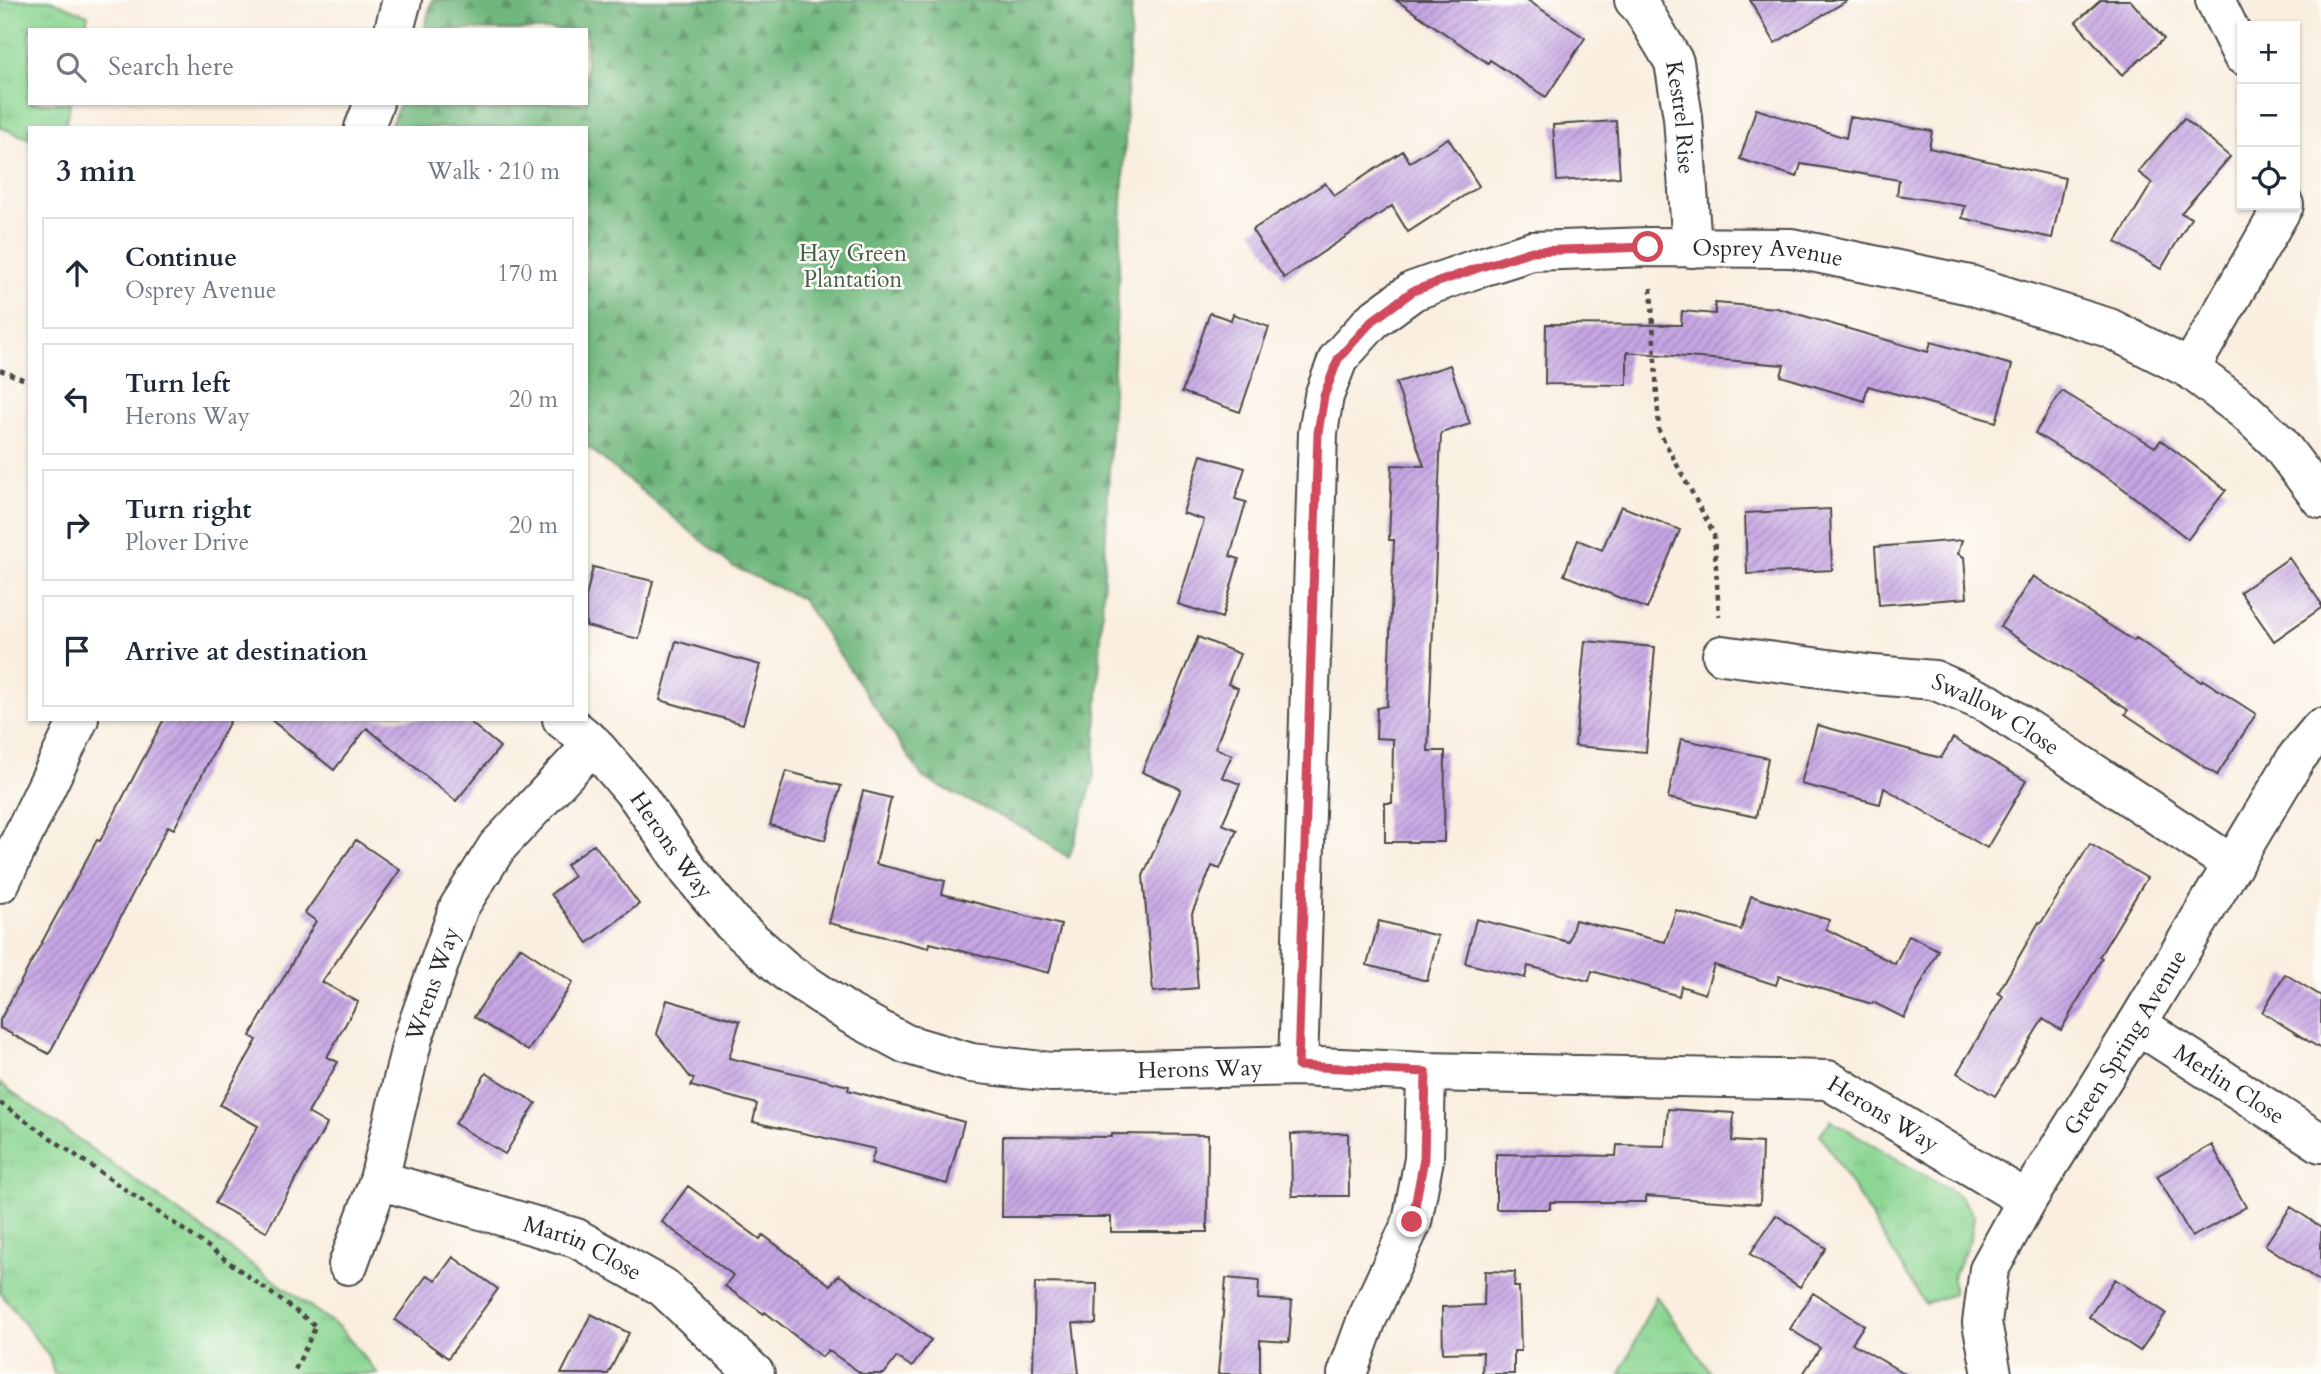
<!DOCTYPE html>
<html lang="en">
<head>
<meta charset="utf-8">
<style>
	:root { --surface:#fff; --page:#f6f6f7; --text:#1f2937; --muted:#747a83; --line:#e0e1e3 }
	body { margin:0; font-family:Cardo,serif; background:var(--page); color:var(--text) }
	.controls { position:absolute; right:21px; top:21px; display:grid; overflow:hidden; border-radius:0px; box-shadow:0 2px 5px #0004 }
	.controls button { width:63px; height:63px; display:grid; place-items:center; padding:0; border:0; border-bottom:2px solid var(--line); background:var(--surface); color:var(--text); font:35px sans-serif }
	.stop { position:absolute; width:21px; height:21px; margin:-16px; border:5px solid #d1495b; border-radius:50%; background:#fff }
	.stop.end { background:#d1495b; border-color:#fff; box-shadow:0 2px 7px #0008 }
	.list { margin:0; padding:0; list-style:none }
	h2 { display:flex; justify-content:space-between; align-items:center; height:91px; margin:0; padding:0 28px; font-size:30px }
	h2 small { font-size:23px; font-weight:400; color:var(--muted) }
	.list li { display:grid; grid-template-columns:46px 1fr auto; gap:21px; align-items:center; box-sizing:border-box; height:112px; margin:0 14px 14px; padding:0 14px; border:2px solid var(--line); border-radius:0px }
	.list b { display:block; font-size:26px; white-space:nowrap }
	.list p { margin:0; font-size:23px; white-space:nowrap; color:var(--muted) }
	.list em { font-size:23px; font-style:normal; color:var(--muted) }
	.icon { flex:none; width:38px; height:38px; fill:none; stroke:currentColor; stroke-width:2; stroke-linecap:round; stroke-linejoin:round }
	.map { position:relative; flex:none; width:2321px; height:1374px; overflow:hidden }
	.search { position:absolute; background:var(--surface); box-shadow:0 2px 5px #0004; left:28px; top:28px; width:560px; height:77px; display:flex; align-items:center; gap:18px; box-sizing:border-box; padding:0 24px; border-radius:0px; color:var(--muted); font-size:26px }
	.panel { position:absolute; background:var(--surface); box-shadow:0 2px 5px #0004; left:28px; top:126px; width:560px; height:595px; border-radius:0px }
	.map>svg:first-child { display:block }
	.grass { fill:url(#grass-tufts); stroke:#5b805f; stroke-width:2 }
	.forest { fill:url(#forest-firs); stroke:#4e7154; stroke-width:2 }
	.building { fill:url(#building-hatch) }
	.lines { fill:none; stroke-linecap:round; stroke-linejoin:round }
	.street-casing { stroke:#4a4846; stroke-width:42 }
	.path { stroke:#4a4846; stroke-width:4.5; stroke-dasharray:5 5; stroke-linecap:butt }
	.street { stroke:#fff; stroke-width:38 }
	.route { stroke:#d1495b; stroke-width:9 }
	.labels { text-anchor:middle; stroke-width:5; stroke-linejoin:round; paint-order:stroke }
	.street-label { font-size:23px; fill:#2b2b2b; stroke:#fdfcf7 }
	.park-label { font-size:23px; fill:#485e4a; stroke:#fdfcf7 }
</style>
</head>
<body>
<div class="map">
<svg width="2321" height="1374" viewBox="0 0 2321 1374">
	<defs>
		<pattern id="grass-tufts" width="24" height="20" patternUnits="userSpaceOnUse" patternTransform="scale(1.75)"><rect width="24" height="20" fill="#8bd693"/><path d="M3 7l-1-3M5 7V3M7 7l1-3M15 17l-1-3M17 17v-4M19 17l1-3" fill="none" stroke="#78b87f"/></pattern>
		<pattern id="forest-firs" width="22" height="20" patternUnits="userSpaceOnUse" patternTransform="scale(1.75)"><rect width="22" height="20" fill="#70b77d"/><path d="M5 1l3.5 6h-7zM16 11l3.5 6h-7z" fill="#5c9567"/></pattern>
		<pattern id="building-hatch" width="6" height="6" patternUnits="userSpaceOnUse" patternTransform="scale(1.75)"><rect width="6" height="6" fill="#c6a6e4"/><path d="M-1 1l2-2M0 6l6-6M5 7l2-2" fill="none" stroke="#a187b9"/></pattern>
	</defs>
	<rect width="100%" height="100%" fill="#fdfcf7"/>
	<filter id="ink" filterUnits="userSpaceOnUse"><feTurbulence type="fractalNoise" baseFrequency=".0143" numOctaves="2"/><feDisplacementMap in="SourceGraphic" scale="14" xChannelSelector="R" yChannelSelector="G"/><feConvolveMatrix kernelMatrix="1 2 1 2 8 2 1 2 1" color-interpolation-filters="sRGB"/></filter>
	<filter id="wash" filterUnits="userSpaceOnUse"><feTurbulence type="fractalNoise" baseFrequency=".00686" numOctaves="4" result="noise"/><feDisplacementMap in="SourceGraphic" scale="28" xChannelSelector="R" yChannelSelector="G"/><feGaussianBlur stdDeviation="1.57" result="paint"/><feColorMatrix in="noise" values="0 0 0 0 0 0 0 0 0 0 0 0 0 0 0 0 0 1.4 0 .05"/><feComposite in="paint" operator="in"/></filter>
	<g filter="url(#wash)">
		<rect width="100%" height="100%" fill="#f9eedf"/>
		<path class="grass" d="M 0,0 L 50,0 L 88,15 L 85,30 L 30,30 L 30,103 L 70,103 L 65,128 L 30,128 L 30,139 L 0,127 Z
			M 0,1083 L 340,1328 L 378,1374 L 54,1374 L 50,1358 L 0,1292 Z
			M 1831,1120 L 1961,1197 L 1974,1216 L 1971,1237 L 1953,1277 L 1953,1294 L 1925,1304 L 1820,1134 Z
			M 1656,1296 L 1712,1374 L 1620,1374 Z"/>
		<path class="forest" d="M 432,0 L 1132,0 L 1094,778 L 1069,858 L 1028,830 L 923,778 L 802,599 L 732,566 L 586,445 L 586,128 L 389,128 L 400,103 L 586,103 L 586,30 L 424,30 Z"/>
		<g id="blocks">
			<path class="building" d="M 1396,0 L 1527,0 L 1585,38 L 1546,97 L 1490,60 L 1488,63 Z
				M 1750,0 L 1848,0 L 1775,43 Z
				M 2101,0 L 2130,0 L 2164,39 L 2122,75 L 2076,22 Z
				M 1756,109 L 1846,138 L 1850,117 L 1932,131 L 1929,148 L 2065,178 L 2052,238 L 1962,218 L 1965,206 L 1897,195 L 1899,180 L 1801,164 L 1797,177 L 1740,159 Z
				M 2184,118 L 2230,157 L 2181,213 L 2191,218 L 2161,269 L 2116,242 L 2152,183 L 2138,172 Z
				M 1616,121 L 1620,177 L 1557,181 L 1553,125 Z
				M 1448,138 L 1479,186 L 1408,232 L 1392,206 L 1284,278 L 1252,230 L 1325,183 L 1334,196 L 1403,151 L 1410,162 Z
				M 1715,303 L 1777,308 L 1928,352 L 1931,342 L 2012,365 L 1996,422 L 1868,386 L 1864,401 L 1781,376 L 1784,365 L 1627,352 L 1627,385 L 1545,384 L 1546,324 L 1681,325 L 1682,311 L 1715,314 Z
				M 1210,313 L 1231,320 L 1233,314 L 1269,327 L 1240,412 L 1182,392 Z
				M 1450,365 L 1470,424 L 1441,433 L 1428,751 L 1445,751 L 1444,842 L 1385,842 L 1385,803 L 1392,803 L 1393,739 L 1376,738 L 1377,708 L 1387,706 L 1394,540 L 1389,540 L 1392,465 L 1424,466 L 1396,383 Z
				M 2062,391 L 2155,447 L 2161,440 L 2226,490 L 2188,539 L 2116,483 L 2035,433 Z
				M 1201,455 L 1245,468 L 1235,499 L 1246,502 L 1230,556 L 1239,559 L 1222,618 L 1178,604 L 1204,520 L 1183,513 Z
				M 1621,506 L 1680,530 L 1647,609 L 1564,575 L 1578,540 L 1602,550 Z
				M 1830,509 L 1832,570 L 1747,574 L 1745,513 Z
				M 1962,540 L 1958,554 L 1964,557 L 1967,598 L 1879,605 L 1875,547 Z
				M 2289,558 L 2321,603 L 2321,608 L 2274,641 L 2240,592 Z
				M 593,567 L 653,581 L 639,639 L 586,626 L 586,597 Z
				M 2033,576 L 2134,641 L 2136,638 L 2201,682 L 2203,680 L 2256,714 L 2217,775 L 2125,714 L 2128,710 L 2000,627 Z
				M 1198,637 L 1240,654 L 1228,684 L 1238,688 L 1215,748 L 1232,755 L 1222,777 L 1240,784 L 1222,824 L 1237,830 L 1220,869 L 1212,866 L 1192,913 L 1198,988 L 1153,992 L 1143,876 L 1181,789 L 1142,772 Z
				M 676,641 L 760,665 L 743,724 L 660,700 Z
				M 1585,641 L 1655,647 L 1646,752 L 1575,746 Z
				M 164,719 L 231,719 L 174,829 L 168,826 L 49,1054 L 0,1028 L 0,1020 L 97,840 L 100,841 Z
				M 270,719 L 466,719 L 500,747 L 456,801 L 367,728 L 334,770 Z
				M 1817,725 L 1941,758 L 1953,738 L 2026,781 L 1987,848 L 1884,788 L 1880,804 L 1801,784 Z
				M 1681,739 L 1768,758 L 1756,817 L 1668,798 Z
				M 786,771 L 841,786 L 825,840 L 770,825 Z
				M 863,791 L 891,798 L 876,864 L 945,881 L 942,894 L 1061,925 L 1049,973 L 930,943 L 929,948 L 829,923 Z
				M 356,840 L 400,870 L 322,982 L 358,1002 L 327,1057 L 338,1062 L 308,1113 L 327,1124 L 266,1232 L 215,1203 L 258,1126 L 220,1105 L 257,1040 L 250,1036 L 316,921 L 305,913 Z
				M 594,844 L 639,904 L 588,943 L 551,894 L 574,876 L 566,865 Z
				M 2090,844 L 2147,878 L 2099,957 L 2102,958 L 2061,1030 L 2043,1019 L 1995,1096 L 1957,1073 L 2003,996 L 1998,993 L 2039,922 L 2041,923 Z
				M 1751,896 L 1829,920 L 1826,929 L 1895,964 L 1909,935 L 1938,950 L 1904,1018 L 1873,1002 L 1872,1004 L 1779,976 L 1776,985 L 1714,965 L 1705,994 L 1681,986 L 1679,996 L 1592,971 L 1589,981 L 1528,966 L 1525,978 L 1465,963 L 1476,919 L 1569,942 L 1575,920 L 1665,942 L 1676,910 L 1741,930 Z
				M 1379,921 L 1438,936 L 1427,981 L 1367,965 Z
				M 520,947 L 573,982 L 528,1051 L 474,1017 Z
				M 2285,974 L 2321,996 L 2321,1049 L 2262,1012 Z
				M 667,1000 L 740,1021 L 729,1058 L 849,1086 L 848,1090 L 964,1122 L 947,1184 L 871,1163 L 875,1149 L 753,1122 L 757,1104 L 691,1086 L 694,1078 L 690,1077 L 657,1034 Z
				M 486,1073 L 536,1103 L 505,1154 L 455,1124 Z
				M 1668,1109 L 1734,1113 L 1732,1141 L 1762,1143 L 1760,1204 L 1646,1196 L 1646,1202 L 1550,1202 L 1550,1209 L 1496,1209 L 1496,1154 L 1616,1156 L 1617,1145 L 1665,1146 Z
				M 1348,1133 L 1349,1196 L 1292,1196 L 1291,1134 Z
				M 1112,1134 L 1208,1135 L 1207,1232 L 1111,1232 L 1111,1217 L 1002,1217 L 1003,1136 L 1112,1137 Z
				M 2212,1145 L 2246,1207 L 2192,1237 L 2157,1176 Z
				M 688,1186 L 760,1239 L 763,1235 L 830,1285 L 839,1275 L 931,1340 L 912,1367 L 897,1357 L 884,1374 L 862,1374 L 828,1350 L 822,1357 L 765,1312 L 764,1314 L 725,1286 L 733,1275 L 662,1222 Z
				M 2291,1207 L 2321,1227 L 2321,1282 L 2265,1245 Z
				M 1776,1215 L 1826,1248 L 1800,1287 L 1750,1254 Z
				M 453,1257 L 498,1289 L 448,1358 L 395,1320 L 427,1275 L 436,1280 Z
				M 1485,1271 L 1515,1272 L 1514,1287 L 1519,1287 L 1521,1351 L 1514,1351 L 1514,1374 L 1482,1374 L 1483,1352 L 1443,1353 L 1442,1307 L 1484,1305 Z
				M 1226,1278 L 1259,1281 L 1258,1299 L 1292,1301 L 1289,1342 L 1260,1340 L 1260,1374 L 1218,1374 Z
				M 2115,1279 L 2166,1313 L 2140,1351 L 2089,1317 Z
				M 1035,1283 L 1097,1284 L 1096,1324 L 1073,1323 L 1079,1374 L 1033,1374 Z
				M 1813,1293 L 1864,1325 L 1852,1343 L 1905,1374 L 1803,1374 L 1820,1348 L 1790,1329 Z
				M 591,1314 L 629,1333 L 608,1374 L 561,1374 Z"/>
		</g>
	</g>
	<g filter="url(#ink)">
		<use href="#blocks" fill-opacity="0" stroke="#4a4846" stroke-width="2"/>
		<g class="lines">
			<defs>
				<g id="street">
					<path id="s1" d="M 1634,0 L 1641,7 L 1674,62 L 1683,117 L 1692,248"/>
					<path d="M 2215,0 L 2242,55"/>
					<path d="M 394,30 L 402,0"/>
					<path d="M 364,128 L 374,103"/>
					<path d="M 2190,369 L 2284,205"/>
					<path id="s2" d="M 1722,655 L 1874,675 L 1934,680 L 1989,704 L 2233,865"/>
					<path id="s3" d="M 562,719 L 593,744 L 638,797 L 689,871 L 732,923 L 787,972 L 850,1014 L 906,1044 L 971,1063 L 1051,1072 L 1298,1066 L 1426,1072 L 1828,1080 L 2027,1200"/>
					<path d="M 0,883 L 79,719"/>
					<path id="s4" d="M 2137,1024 L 2321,1143"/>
					<path id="s5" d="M 1298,1066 L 1318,433 L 1324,396 L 1338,359 L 1372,321 L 1413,291 L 1478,268 L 1532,251 L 1649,247 L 1792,248 L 1970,285 L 2109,328 L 2190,369 L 2244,410 L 2278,442 L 2321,499"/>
					<path id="s6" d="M 379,1180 L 576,1238 L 663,1287 L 755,1374"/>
					<path id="s7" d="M 348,1265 L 379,1180 L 413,1038 L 459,907 L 497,847 L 593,744"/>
					<path d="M 1347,1374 L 1367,1319 L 1412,1222 L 1424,1159 L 1426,1072"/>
					<path id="s8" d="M 1992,1374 L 1982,1323 L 1989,1269 L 2027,1200 L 2137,1024 L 2297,757 L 2321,728"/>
				</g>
			</defs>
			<use href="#street" class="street-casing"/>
			<path class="path" d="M 1651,288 L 1659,431 L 1714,534 L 1719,616
				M 0,370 L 30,382
				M 0,1103 L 207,1246 L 316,1326 L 293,1374"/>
			<use href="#street" class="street"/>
		</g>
	</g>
	<g class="lines" filter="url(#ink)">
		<path class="route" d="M 1412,1222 L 1424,1159 L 1426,1072 L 1298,1066 L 1318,433 L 1324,396 L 1338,359 L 1372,321 L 1413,291 L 1478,268 L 1532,251 L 1648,247"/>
	</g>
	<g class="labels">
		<g class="street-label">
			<text dy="8" stroke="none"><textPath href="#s1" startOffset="130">Kestrel Rise</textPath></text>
			<text dy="8" stroke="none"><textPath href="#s5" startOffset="1174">Osprey Avenue</textPath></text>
			<text dy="8" stroke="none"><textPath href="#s2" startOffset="284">Swallow Close</textPath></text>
			<text dy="8" stroke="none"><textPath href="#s3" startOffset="168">Herons Way</textPath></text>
			<text dy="8" stroke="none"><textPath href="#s7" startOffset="294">Wrens Way</textPath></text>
			<text dy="8" stroke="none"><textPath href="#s8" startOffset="371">Green Spring Avenue</textPath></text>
			<text dy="8" stroke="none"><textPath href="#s3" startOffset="777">Herons Way</textPath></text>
			<text dy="8" stroke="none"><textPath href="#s4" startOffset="110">Merlin Close</textPath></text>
			<text dy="8" stroke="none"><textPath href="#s3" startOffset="1470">Herons Way</textPath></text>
			<text dy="8" stroke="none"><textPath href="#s6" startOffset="215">Martin Close</textPath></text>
		</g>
		<g class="park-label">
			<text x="853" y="261">Hay Green<tspan x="853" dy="26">Plantation</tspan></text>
		</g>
	</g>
</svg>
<div class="controls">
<button>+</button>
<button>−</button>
<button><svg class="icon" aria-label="locate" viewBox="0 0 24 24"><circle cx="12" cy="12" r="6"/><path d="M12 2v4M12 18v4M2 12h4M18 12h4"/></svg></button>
</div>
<div class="stop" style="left:1648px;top:247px"></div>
<div class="stop end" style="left:1412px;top:1222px"></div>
<div class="search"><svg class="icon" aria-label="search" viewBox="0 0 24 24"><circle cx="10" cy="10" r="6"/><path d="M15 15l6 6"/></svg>Search here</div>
<section class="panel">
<h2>3 min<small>Walk · 210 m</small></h2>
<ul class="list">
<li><svg class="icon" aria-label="ahead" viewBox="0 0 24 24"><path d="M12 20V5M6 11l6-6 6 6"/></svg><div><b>Continue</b><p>Osprey Avenue</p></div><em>170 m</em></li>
<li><svg class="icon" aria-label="left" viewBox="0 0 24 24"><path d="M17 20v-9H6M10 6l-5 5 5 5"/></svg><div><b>Turn left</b><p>Herons Way</p></div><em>20 m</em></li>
<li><svg class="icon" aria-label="right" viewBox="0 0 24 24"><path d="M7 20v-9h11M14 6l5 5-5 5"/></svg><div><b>Turn right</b><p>Plover Drive</p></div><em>20 m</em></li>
<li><svg class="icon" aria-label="arrive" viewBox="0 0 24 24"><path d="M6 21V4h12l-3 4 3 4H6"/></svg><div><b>Arrive at destination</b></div></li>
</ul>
</section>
</div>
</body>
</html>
